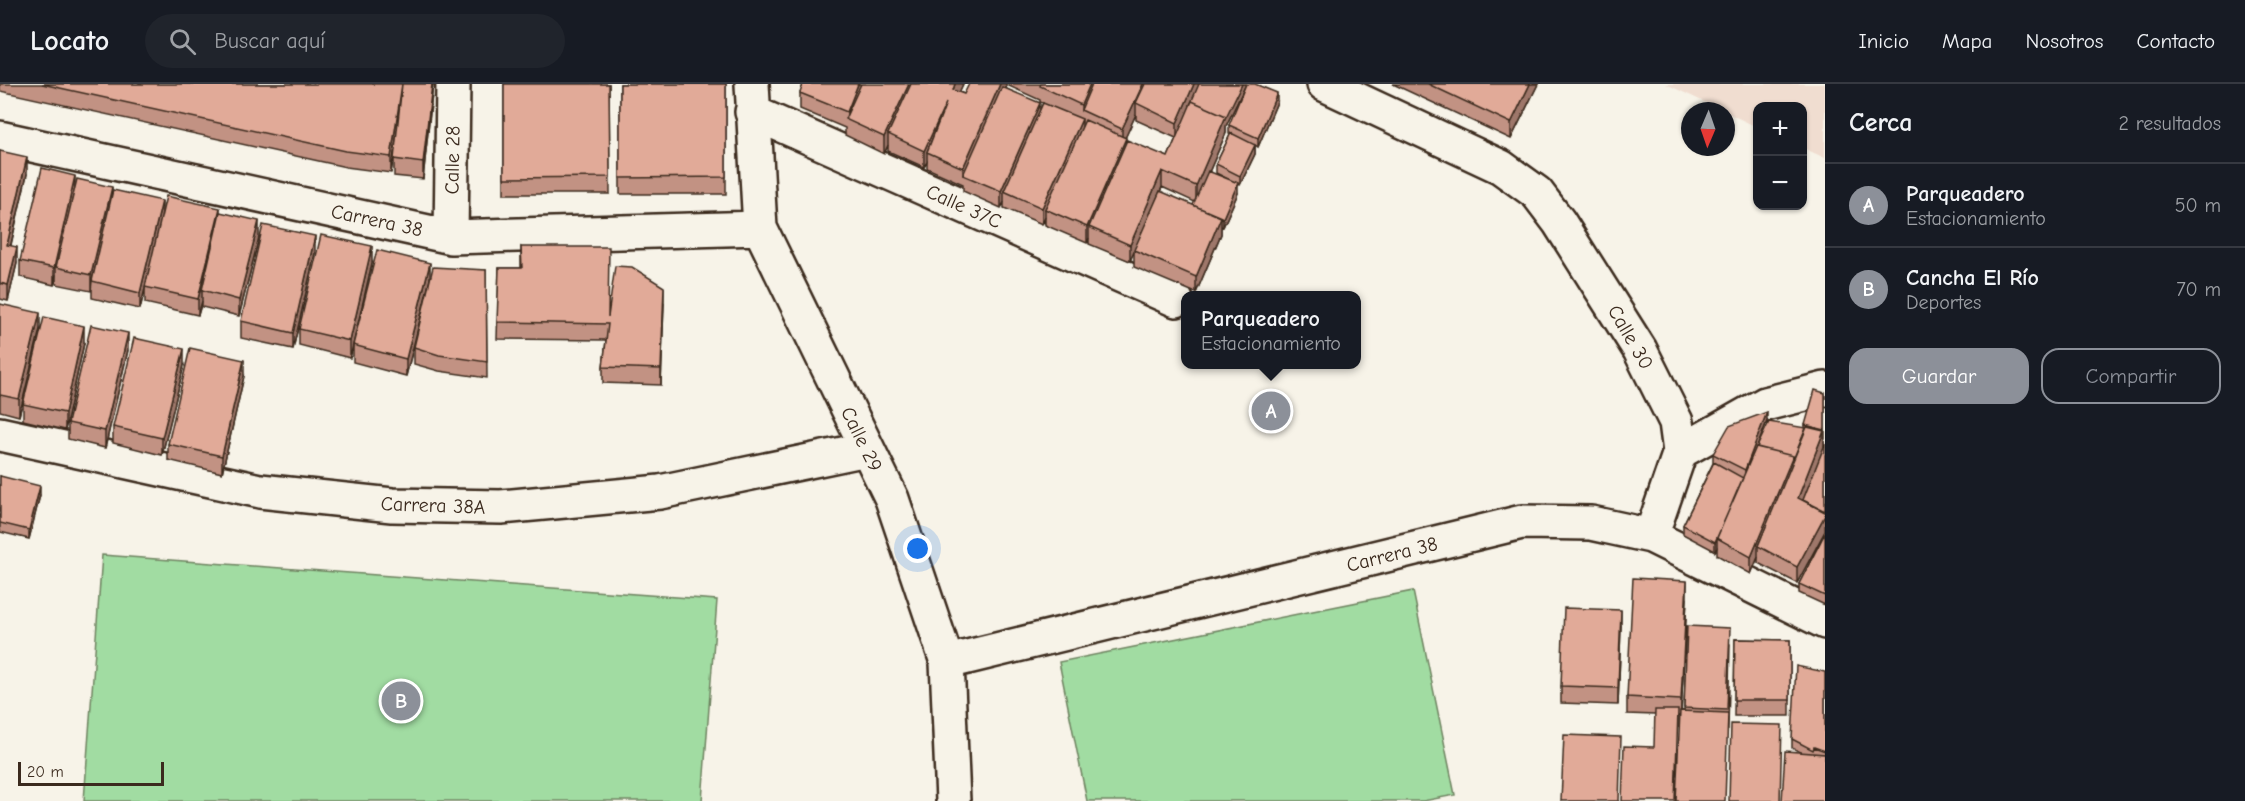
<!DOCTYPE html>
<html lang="es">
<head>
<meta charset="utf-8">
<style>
	:root { --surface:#171b24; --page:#20242c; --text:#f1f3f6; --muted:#9ea1a6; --line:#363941; --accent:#8c9099 }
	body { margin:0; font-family:"Comic Neue",sans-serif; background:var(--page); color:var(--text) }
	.controls { position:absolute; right:18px; top:18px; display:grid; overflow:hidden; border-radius:12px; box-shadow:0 2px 4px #0004 }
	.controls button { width:54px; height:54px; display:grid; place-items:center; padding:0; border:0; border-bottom:2px solid var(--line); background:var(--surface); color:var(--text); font:30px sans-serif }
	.compass { position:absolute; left:1681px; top:18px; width:54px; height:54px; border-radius:50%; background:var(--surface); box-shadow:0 2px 4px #0004; rotate:182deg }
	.scale { position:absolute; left:18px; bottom:15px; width:146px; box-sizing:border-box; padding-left:6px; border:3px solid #3b2a1e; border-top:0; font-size:16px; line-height:21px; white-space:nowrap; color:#3b2a1e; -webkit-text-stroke:4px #f7f3e8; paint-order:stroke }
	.you { position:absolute; left:918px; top:465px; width:21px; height:21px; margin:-15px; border:4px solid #fff; border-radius:50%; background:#1a73e8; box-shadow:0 0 0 9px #1a73e833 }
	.badge { display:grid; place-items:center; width:39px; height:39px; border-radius:50%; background:var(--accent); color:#fff; font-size:20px; font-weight:700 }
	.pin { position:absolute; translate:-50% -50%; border:3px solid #fff; box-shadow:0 2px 6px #0006 }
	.popup { position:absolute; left:1181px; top:207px; width:180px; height:78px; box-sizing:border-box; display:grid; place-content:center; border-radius:12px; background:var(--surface); filter:drop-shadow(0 2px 4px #0005); font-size:20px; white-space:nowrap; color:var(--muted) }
	.popup b { font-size:22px; color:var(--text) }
	.popup::after { content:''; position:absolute; left:50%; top:100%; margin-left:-12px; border:12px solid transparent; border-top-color:var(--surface) }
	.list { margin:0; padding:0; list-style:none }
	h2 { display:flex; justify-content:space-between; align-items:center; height:78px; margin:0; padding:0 24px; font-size:26px }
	h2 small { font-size:20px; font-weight:400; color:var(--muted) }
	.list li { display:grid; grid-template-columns:39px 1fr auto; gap:18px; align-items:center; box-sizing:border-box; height:84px; padding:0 24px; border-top:2px solid var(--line) }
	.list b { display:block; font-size:22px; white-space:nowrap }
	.list p { margin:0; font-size:20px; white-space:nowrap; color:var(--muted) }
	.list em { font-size:20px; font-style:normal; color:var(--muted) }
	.actions { display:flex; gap:12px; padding:18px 24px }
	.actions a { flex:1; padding:14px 0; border:2px solid var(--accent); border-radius:18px; text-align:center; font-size:21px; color:var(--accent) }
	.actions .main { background:var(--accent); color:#fff }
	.icon { flex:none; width:33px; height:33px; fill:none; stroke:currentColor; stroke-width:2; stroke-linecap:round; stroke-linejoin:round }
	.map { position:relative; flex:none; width:1825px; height:717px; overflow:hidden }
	header { display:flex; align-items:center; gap:36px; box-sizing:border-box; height:84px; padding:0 30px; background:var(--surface); border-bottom:2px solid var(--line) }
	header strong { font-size:28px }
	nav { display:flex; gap:33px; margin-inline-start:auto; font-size:21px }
	.search { width:420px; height:54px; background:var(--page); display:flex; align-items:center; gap:15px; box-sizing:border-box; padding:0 21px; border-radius:33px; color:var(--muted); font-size:22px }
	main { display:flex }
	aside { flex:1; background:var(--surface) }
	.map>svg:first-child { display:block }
	.built { fill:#f0ddd0 }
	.green { fill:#a1dca2; stroke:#6e8360; stroke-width:1.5 }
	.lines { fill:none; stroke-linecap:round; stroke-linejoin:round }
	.minor-casing { stroke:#3b2a1e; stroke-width:38 }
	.minor { stroke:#f7f3e8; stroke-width:33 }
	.wall { fill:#c29283; stroke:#3b2a1e; stroke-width:1.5; fill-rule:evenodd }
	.shaded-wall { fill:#9e776a; stroke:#3b2a1e; stroke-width:1.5 }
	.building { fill:#e1aa98; stroke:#3b2a1e; stroke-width:1.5 }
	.labels { text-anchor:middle; stroke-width:6; stroke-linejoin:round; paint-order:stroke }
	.street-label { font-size:20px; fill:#3b2a1e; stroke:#f7f3e8 }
</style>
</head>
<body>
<header>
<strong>Locato</strong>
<div class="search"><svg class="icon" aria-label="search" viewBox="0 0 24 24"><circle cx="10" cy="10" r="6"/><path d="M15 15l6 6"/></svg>Buscar aquí</div>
<nav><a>Inicio</a><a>Mapa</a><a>Nosotros</a><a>Contacto</a></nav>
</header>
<main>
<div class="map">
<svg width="1825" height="717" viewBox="0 0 1825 717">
	<rect width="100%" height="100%" fill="#f7f3e8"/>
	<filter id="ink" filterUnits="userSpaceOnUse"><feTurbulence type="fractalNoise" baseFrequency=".0167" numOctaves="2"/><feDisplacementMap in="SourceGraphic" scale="12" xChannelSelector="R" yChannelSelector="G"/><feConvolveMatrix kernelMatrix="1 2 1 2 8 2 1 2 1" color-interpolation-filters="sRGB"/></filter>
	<g filter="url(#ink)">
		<path class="built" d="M 1666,0 L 1825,0 L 1825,74 L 1803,64 L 1802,22 L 1758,22 L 1757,43 Z"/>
		<path class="green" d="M 102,471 L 717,516 L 702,717 L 84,717 Z
			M 1413,507 L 1455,711 L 1423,717 L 1087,717 L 1059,578 Z"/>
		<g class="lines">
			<defs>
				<path id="minor" d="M 752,0 L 760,144 L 892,415 L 947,578 L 953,717
					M 1324,0 L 1501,83 L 1537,109 L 1559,138 L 1640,266 L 1676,338 L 1680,368 L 1651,452
					M 752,28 L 1176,216
					M 0,54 L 451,153 L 760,144
					M 451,153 L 453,0
					M 0,350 L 260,407 L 392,421 L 501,423 L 660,408 L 867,365
					M 1680,368 L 1765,320 L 1825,305
					M 947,578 L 1522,438 L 1591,439 L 1651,452 L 1825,538"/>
			</defs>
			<use href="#minor" class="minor-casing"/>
			<use href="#minor" class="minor"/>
		</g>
		<path class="wall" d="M 0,0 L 433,0 L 423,95 L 394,92 L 394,68 L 391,89 L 346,83 L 0,7 Z
			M 504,0 L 609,0 L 610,110 L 504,110 Z
			M 620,0 L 726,0 L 726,110 L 620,110 Z
			M 963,0 L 959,8 L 964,10 L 1006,0 L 1005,4 L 1040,26 L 1043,19 L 1040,18 L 1040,16 L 1009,2 L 1009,0 L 1246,0 L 1226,42 L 1226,49 L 1209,88 L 1238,109 L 1223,143 L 1221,142 L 1221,150 L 1196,209 L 1134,183 L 1134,166 L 1130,177 L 1089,160 L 1089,154 L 1087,159 L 1045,141 L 1045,133 L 1042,140 L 1004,124 L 1004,118 L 1001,124 L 963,107 L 963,100 L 927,84 L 927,78 L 924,83 L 888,67 L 888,61 L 884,70 L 845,51 L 845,44 L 800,25 L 800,9 ZM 1136,30 L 1136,36 L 1176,54 L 1168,73 L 1126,60 L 1125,54 ZM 1162,103 L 1195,118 L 1193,121 L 1138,159 Z
			M 1393,0 L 1538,0 L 1511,55 Z
			M 1277,18 L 1258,63 L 1255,61 L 1255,70 L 1240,101 L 1216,89 L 1216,80 L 1230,51 L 1229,50 L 1229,41 Z
			M 0,67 L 27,90 L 11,161 L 17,179 L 8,217 L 0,215 Z
			M 75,101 L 112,112 L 162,130 L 220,131 L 259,153 L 239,232 L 202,223 L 202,217 L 198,231 L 145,219 L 145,204 L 140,225 L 92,214 L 92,205 L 91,207 L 56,200 L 56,190 L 54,201 L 20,193 L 20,177 Z
			M 521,163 L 608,231 L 664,219 L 661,301 L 603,299 L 603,283 L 606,256 L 497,255 L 499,184 L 521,184 Z
			M 315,169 L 293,265 L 241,254 L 241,237 Z
			M 372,179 L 350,274 L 299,261 L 299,245 Z
			M 486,186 L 487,294 L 439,287 L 414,280 L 414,263 L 421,232 L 406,292 L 353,278 L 353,261 L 430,193 Z
			M 0,220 L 40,245 L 19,332 L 0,327 Z
			M 84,259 L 65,346 L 23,336 L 23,320 Z
			M 128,266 L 105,364 L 68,355 L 68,339 Z
			M 184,281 L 162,371 L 113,359 L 113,343 Z
			M 244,292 L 222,389 L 168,376 L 168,360 Z
			M 1825,309 L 1825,355 L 1824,355 L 1824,363 L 1825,360 L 1825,447 L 1797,499 L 1758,479 L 1758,473 L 1751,490 L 1717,471 L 1717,464 L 1715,467 L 1683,450 L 1683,441 L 1713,379 L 1713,370 L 1767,337 L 1758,362 L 1805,344 L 1805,341 Z
			M 0,392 L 40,411 L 29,455 L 0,448 Z
			M 1825,449 L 1825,521 L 1799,509 L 1799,500 Z
			M 1687,514 L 1681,627 L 1684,627 L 1687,542 L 1730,560 L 1728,645 L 1679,632 L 1678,632 L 1678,643 L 1655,631 L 1627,630 L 1627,613 Z
			M 1621,542 L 1618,621 L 1561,619 L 1561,602 Z
			M 1735,555 L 1790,556 L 1790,632 L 1734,632 Z
			M 1825,588 L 1825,717 L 1801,668 L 1792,664 L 1792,655 Z"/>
		<path class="shaded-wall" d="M 402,0 L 404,3 L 391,89 L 391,73 Z
			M 432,0 L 433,0 L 423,95 L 423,79 Z
			M 858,0 L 865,0 L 847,36 L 847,28 Z
			M 909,0 L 916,0 L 888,50 L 888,61 L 884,70 L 884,53 Z
			M 955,0 L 963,0 L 953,22 L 953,6 Z
			M 1000,0 L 1006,0 L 1006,3 L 967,92 L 963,91 L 963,84 Z
			M 1090,0 L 1098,0 L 1081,26 L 1081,21 Z
			M 1143,0 L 1150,0 L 1136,19 L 1136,30 L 1122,61 L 1122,45 Z
			M 1194,0 L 1202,0 L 1190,21 L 1190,27 L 1177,55 L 1177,39 Z
			M 1242,0 L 1246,0 L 1226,42 L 1226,49 L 1196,118 L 1196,102 L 1226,32 Z
			M 1530,0 L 1538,0 L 1511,55 L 1511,39 Z
			M 1277,9 L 1277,18 L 1258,63 L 1258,54 Z
			M 946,19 L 927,68 L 927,78 L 924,83 L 924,67 Z
			M 1040,19 L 1040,36 L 1004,107 L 1004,118 L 1001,124 L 1001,107 Z
			M 1082,35 L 1082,52 L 1045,125 L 1045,133 L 1042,140 L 1042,124 Z
			M 1126,54 L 1126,71 L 1089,143 L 1089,154 L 1087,159 L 1087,143 Z
			M 1255,61 L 1255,70 L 1240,101 L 1240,92 Z
			M 27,73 L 27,90 L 7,177 L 7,161 Z
			M 1162,87 L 1162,103 L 1130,177 L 1130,161 Z
			M 75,92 L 75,109 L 56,183 L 56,190 L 54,201 L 54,184 Z
			M 1238,99 L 1238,109 L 1223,143 L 1223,134 Z
			M 112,103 L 112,119 L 92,197 L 91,207 L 91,191 Z
			M 162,117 L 162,134 L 140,225 L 140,209 Z
			M 220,124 L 220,140 L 202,206 L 202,217 L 198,231 L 198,215 Z
			M 1221,133 L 1221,150 L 1196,209 L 1196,193 Z
			M 259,137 L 259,153 L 239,232 L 239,216 Z
			M 315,152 L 315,169 L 293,265 L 293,249 Z
			M 372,162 L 372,179 L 350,274 L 350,257 Z
			M 17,163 L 17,179 L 8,217 L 8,201 Z
			M 430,179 L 430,195 L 406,292 L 406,275 Z
			M 664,203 L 664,219 L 661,301 L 661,285 Z
			M 40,229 L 40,245 L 19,332 L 19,315 Z
			M 84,242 L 84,259 L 65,346 L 65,329 Z
			M 128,249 L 128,266 L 105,364 L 105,347 Z
			M 184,265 L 184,281 L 162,371 L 162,354 Z
			M 244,276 L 244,292 L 222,389 L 222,372 Z
			M 1767,328 L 1767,337 L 1745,395 L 1745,386 Z
			M 1824,347 L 1824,364 L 1798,430 L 1798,414 Z
			M 1793,372 L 1793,388 L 1758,462 L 1758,473 L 1751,490 L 1751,473 Z
			M 40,402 L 40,411 L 29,455 L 29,446 Z
			M 1825,431 L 1825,447 L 1797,499 L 1797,483 Z
			M 1717,455 L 1717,464 L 1715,467 L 1715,458 Z
			M 1687,497 L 1687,514 L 1681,633 L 1681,616 Z
			M 1621,526 L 1621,542 L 1618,621 L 1618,604 Z"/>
		<path class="building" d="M 42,0 L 402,0 L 391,73 L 346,67 Z
			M 402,0 L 432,0 L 423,79 L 394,75 Z
			M 504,0 L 609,0 L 610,93 L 504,94 Z
			M 620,0 L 726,0 L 726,93 L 620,94 Z
			M 803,0 L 858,0 L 847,28 L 800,9 Z
			M 861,0 L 909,0 L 884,53 L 845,35 Z
			M 911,0 L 955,0 L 953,6 L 964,10 L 969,0 L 1000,0 L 963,84 L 927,68 L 946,19 L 924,67 L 888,50 Z
			M 1041,0 L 1090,0 L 1081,21 L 1040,2 Z
			M 1092,0 L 1143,0 L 1122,45 L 1081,26 Z
			M 1145,0 L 1194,0 L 1177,39 L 1136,19 Z
			M 1199,0 L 1242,0 L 1226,33 L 1226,32 L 1192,17 L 1190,21 Z
			M 1246,0 L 1255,0 L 1277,9 L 1258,54 L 1229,41 Z
			M 1428,0 L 1530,0 L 1511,39 Z
			M 1002,3 L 1040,19 L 1001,107 L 963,91 Z
			M 1192,17 L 1226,32 L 1196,102 L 1162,87 L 1130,161 L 1089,143 L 1127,56 L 1168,73 Z
			M 1043,19 L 1082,35 L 1042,124 L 1004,107 Z
			M 1085,36 L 1126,54 L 1087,143 L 1045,125 Z
			M 1231,49 L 1255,61 L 1240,92 L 1216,80 Z
			M 0,67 L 27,73 L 7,161 L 17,163 L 8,201 L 0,199 Z
			M 42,84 L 75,92 L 54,184 L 20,177 Z
			M 1208,87 L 1238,99 L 1223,134 L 1193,121 Z
			M 77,95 L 112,103 L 91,191 L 56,183 Z
			M 113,106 L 162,117 L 140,209 L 92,197 Z
			M 1160,107 L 1221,133 L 1196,193 L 1134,166 Z
			M 166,112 L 220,124 L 198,215 L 145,203 Z
			M 220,128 L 259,137 L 239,216 L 202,206 Z
			M 263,141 L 315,152 L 293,249 L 241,237 Z
			M 321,151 L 372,162 L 350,257 L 299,245 Z
			M 521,163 L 609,163 L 608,233 L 615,182 L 632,183 L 664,203 L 661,285 L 603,283 L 608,240 L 497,238 L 499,184 L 522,184 Z
			M 377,166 L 430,179 L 406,275 L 353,261 Z
			M 433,183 L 486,186 L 487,278 L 439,271 L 414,263 Z
			M 0,220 L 40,229 L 19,315 L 0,311 Z
			M 44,233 L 84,242 L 65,329 L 23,320 Z
			M 91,241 L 128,249 L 105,347 L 68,339 Z
			M 134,254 L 184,265 L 162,354 L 113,343 Z
			M 190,264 L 244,276 L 222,372 L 168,360 Z
			M 1815,306 L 1825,309 L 1825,346 L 1805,341 Z
			M 1767,328 L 1745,386 L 1713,370 L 1729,342 Z
			M 1769,338 L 1806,344 L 1793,376 L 1793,372 L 1757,363 Z
			M 1807,343 L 1824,347 L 1798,414 L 1825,428 L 1825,431 L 1797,483 L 1758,462 Z
			M 1825,360 L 1825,427 L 1803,416 Z
			M 1756,363 L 1793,372 L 1751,473 L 1717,454 Z
			M 1714,378 L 1743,394 L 1715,458 L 1683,441 Z
			M 0,392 L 40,402 L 29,446 L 0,439 Z
			M 1825,449 L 1825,512 L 1799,500 Z
			M 1633,494 L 1687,497 L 1681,616 L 1627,613 Z
			M 1564,524 L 1621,526 L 1618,604 L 1561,602 Z
			M 1687,542 L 1730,544 L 1727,626 L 1684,624 Z
			M 1735,555 L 1790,556 L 1790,616 L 1734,616 Z
			M 1796,582 L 1825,588 L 1825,667 L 1814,663 L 1813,666 L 1792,655 Z
			M 1655,626 L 1678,626 L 1675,717 L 1622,717 L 1624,662 L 1654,663 Z
			M 1680,627 L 1728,629 L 1725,717 L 1676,717 Z
			M 1731,640 L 1782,641 L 1780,717 L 1729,717 Z
			M 1564,651 L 1621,653 L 1619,717 L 1561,717 Z
			M 1785,667 L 1825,670 L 1825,717 L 1782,717 Z"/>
	</g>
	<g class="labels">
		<g class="street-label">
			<text transform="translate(452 76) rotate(-89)" y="7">Calle 28</text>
			<text transform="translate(964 122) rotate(24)" y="7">Calle 37C</text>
			<text transform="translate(377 136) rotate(12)" y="7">Carrera 38</text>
			<text transform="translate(1631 253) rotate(60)" y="7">Calle 30</text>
			<text transform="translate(862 355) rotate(64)" y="7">Calle 29</text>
			<text transform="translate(433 421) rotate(2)" y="7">Carrera 38A</text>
			<text transform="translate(1392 470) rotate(-14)" y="7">Carrera 38</text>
		</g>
	</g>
</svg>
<div class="controls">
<button>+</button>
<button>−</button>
</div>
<svg class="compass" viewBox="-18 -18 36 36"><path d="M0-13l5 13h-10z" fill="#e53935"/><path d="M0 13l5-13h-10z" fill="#9ea1a6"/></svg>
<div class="scale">20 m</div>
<div class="you"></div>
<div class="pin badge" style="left:1271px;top:327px">A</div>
<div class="popup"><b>Parqueadero</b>Estacionamiento</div>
<div class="pin badge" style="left:401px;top:617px">B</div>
</div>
<aside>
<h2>Cerca<small>2 resultados</small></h2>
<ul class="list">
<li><span class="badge">A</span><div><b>Parqueadero</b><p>Estacionamiento</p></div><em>50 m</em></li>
<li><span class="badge">B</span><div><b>Cancha El Río</b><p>Deportes</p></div><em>70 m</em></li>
</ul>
<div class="actions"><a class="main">Guardar</a><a>Compartir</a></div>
</aside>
</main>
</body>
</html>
